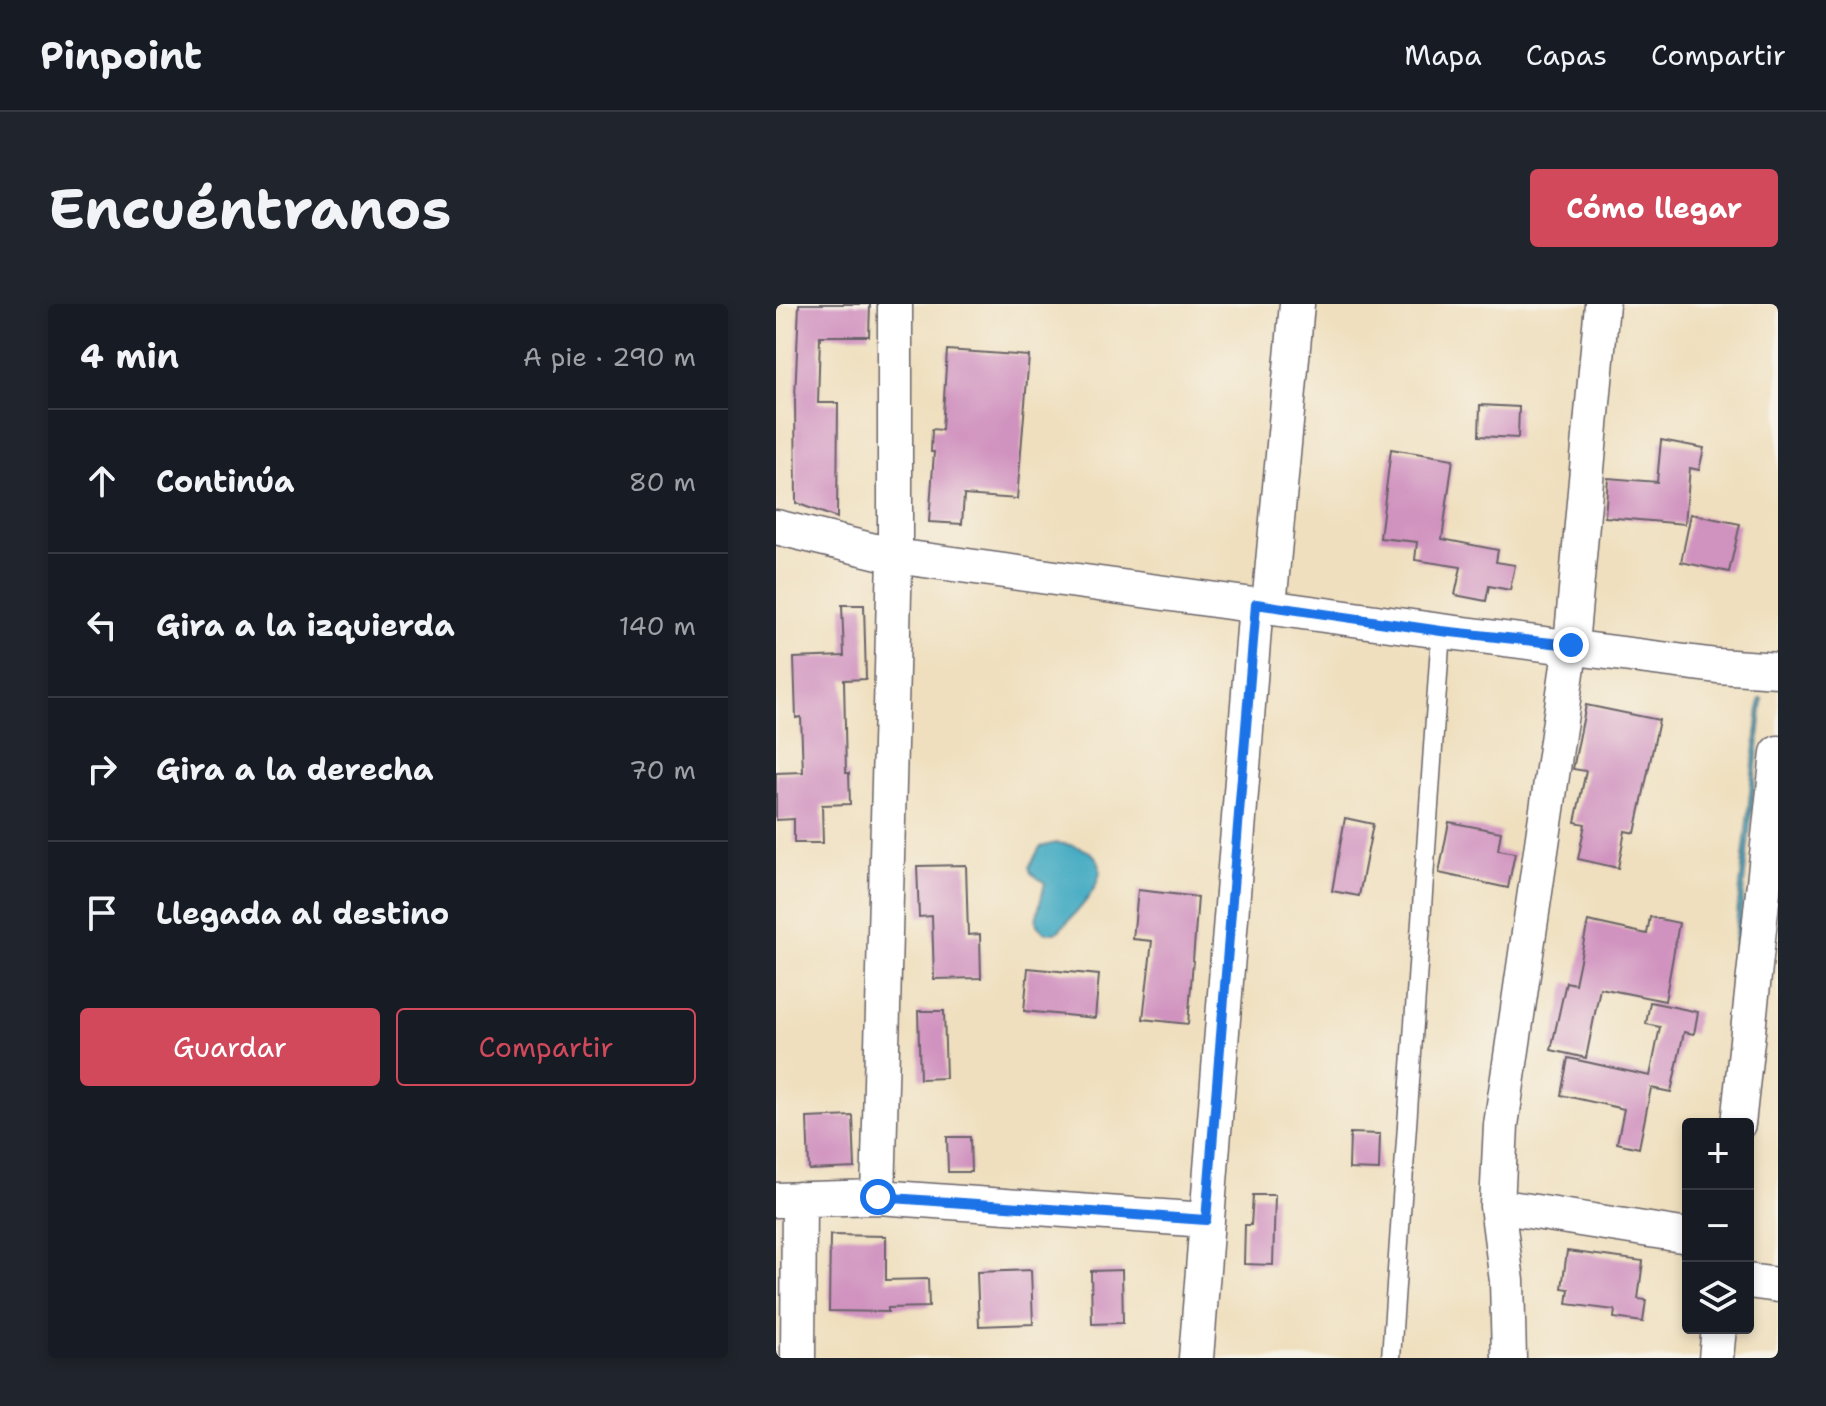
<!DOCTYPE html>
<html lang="es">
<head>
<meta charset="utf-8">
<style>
	:root { --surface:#171b24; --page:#20242c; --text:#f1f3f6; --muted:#9ea1a6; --line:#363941; --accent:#d1495b }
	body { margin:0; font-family:"Shantell Sans",sans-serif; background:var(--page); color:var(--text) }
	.controls { position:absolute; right:24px; bottom:24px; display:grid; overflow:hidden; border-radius:8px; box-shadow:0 4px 12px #0003 }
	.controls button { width:72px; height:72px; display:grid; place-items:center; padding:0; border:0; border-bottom:2px solid var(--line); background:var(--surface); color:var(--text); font:40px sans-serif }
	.stop { position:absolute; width:24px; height:24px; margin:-18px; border:6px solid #1a73e8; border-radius:50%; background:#fff }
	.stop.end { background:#1a73e8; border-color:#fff; box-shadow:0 2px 8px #0008 }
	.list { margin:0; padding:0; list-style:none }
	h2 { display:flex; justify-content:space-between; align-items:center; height:104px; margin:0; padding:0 32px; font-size:34px }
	h2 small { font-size:26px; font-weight:400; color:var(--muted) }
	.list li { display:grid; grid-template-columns:52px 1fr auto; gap:24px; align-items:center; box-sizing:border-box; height:144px; padding:0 32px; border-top:2px solid var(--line) }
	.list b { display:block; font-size:30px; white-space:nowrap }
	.list em { font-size:26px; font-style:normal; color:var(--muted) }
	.actions { display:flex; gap:16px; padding:24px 32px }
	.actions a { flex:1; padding:18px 0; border:2px solid var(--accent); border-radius:8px; text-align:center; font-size:28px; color:var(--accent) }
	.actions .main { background:var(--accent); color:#fff }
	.icon { flex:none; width:44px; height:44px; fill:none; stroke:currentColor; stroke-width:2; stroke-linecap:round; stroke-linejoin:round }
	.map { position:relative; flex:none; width:1002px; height:1054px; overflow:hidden; border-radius:8px }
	header { display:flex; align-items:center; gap:48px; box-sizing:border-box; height:112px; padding:0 40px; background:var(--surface); border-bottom:2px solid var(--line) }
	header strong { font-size:38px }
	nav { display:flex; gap:44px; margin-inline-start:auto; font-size:28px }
	.intro { display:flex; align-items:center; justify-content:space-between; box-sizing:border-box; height:192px; padding:0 48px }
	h1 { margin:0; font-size:56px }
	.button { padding:20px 36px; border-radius:8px; background:var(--accent); color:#fff; font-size:28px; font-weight:700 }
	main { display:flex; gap:48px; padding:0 48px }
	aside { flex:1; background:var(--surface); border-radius:8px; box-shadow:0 4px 12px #0003 }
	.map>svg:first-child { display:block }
	.water { fill:#42aac2; stroke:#32667e; stroke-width:2 }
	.building { fill:#d092bf }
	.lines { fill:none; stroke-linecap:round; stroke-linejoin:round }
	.lane-casing { stroke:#6a6469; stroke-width:21 }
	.street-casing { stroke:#6a6469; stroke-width:37 }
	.lane { stroke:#fff; stroke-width:18 }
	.street { stroke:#fff; stroke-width:34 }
	.route { stroke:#1a73e8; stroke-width:10 }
</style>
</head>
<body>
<header>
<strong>Pinpoint</strong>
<nav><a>Mapa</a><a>Capas</a><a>Compartir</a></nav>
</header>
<div class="intro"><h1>Encuéntranos</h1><a class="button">Cómo llegar</a></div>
<main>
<aside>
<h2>4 min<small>A pie · 290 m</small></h2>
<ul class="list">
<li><svg class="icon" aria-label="ahead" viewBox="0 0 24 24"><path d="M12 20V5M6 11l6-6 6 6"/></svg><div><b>Continúa</b></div><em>80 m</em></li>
<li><svg class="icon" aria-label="left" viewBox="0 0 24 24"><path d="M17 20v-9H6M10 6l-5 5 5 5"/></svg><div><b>Gira a la izquierda</b></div><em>140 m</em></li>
<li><svg class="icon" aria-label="right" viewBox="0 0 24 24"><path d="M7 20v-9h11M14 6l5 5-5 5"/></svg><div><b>Gira a la derecha</b></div><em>70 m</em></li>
<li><svg class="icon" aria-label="arrive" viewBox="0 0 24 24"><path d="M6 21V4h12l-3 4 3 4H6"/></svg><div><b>Llegada al destino</b></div></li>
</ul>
<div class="actions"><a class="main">Guardar</a><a>Compartir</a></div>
</aside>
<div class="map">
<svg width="1002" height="1054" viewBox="0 0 1002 1054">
	<rect width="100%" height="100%" fill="#f7f3e8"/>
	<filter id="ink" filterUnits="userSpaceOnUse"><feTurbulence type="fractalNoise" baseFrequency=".0125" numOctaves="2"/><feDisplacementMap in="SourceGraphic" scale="16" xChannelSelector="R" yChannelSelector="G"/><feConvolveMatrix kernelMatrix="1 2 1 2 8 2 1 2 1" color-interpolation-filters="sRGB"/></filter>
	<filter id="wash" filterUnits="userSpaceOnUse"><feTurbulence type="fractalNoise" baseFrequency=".006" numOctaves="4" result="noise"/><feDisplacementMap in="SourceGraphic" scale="32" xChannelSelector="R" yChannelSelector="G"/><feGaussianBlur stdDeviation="1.8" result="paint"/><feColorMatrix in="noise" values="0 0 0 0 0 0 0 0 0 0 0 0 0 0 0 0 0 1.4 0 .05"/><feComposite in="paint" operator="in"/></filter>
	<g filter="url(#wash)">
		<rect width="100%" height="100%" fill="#efdfbe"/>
		<path class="water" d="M 984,395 L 987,395 L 959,668 L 955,668 Z
			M 280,539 C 359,546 314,597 280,629 L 269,629 L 261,621 L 260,616 L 269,579 L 255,569 L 253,563 L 264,543 Z"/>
		<g id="blocks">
			<path class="building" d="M 23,0 L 94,0 L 93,32 L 44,32 L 42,99 L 62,99 L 61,214 L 20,199 L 19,94 Z
				M 171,46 L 253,52 L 241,195 L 188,191 L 186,220 L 153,218 L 158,148 L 155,148 L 156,125 L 166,126 Z
				M 704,101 L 743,103 L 742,134 L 703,132 Z
				M 885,136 L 928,144 L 923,166 L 914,164 L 909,220 L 829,213 L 832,174 L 881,178 Z
				M 615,145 L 677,155 L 666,235 L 722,246 L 720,258 L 739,261 L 734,286 L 713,282 L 710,297 L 679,291 L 685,263 L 639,256 L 641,238 L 604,234 Z
				M 915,210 L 964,220 L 953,268 L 905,258 Z
				M 66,301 L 88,301 L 90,375 L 68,376 L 70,469 L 73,469 L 74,500 L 46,501 L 47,539 L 18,539 L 18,515 L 0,516 L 0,469 L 27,468 L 25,413 L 20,414 L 18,354 L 68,352 Z
				M 810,401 L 883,416 L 859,529 L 849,527 L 842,564 L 802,555 L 809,520 L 799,518 L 810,467 L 797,465 Z
				M 569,514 L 597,520 L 583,592 L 556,587 Z
				M 673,518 L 725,528 L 722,546 L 739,549 L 732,584 L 663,569 Z
				M 190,561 L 192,631 L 204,630 L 205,674 L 158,675 L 156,612 L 143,613 L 141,562 Z
				M 362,586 L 422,593 L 412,720 L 367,715 L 376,637 L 357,635 Z
				M 874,613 L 903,619 L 889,697 L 824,684 L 810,754 L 775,746 L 790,678 L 799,680 L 812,617 L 871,630 Z
				M 252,664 L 323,671 L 319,714 L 248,707 Z
				M 874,698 L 922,708 L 918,730 L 908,728 L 895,788 L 875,784 L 863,844 L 841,839 L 848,805 L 785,791 L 792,754 L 874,772 L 884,723 L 870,720 Z
				M 142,707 L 168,707 L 170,774 L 144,775 Z
				M 77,812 L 79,864 L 33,866 L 31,814 Z
				M 574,829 L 604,830 L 603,866 L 573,865 Z
				M 171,833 L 194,833 L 195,868 L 172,868 Z
				M 477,891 L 499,891 L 497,961 L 468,960 L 469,921 L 475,921 Z
				M 54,931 L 110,932 L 110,976 L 152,975 L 153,1003 L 112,1004 L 112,1008 L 53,1007 Z
				M 791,947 L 867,957 L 862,995 L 870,996 L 867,1018 L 838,1014 L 839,1006 L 791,1000 L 793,985 L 786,984 Z
				M 255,966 L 257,1020 L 203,1022 L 201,968 Z
				M 346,966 L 347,1019 L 316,1020 L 315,967 Z"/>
		</g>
	</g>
	<g filter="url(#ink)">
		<use href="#blocks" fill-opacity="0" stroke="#6a6469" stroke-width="2"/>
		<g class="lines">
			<defs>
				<path id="lane" d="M 615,1054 L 665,327"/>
				<path id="street" d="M 0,223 L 119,252 L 665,327 L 941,362 L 1002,366
					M 493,302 L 521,0
					M 962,820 L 1002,449
					M 102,893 L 119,252 L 119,0
					M 0,896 L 102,893 L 430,916
					M 721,902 L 912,932
					M 972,977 L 1002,981
					M 22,1054 L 23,895
					M 420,1054 L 480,300
					M 733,1054 L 731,977 L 721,902 L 725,821 L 795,341 L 826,0
					M 940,1054 L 943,1024"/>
			</defs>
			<use href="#lane" class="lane-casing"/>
			<use href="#street" class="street-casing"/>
			<use href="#lane" class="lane"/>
			<use href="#street" class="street"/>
		</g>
	</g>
	<g class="lines" filter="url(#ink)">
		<path class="route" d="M 102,893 L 430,916 L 480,300 L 665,327 L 795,341"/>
	</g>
</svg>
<div class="controls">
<button>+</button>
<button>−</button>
<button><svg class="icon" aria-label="layers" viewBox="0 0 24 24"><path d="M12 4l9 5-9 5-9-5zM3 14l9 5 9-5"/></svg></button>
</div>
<div class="stop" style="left:102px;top:893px"></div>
<div class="stop end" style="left:795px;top:341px"></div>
</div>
</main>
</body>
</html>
